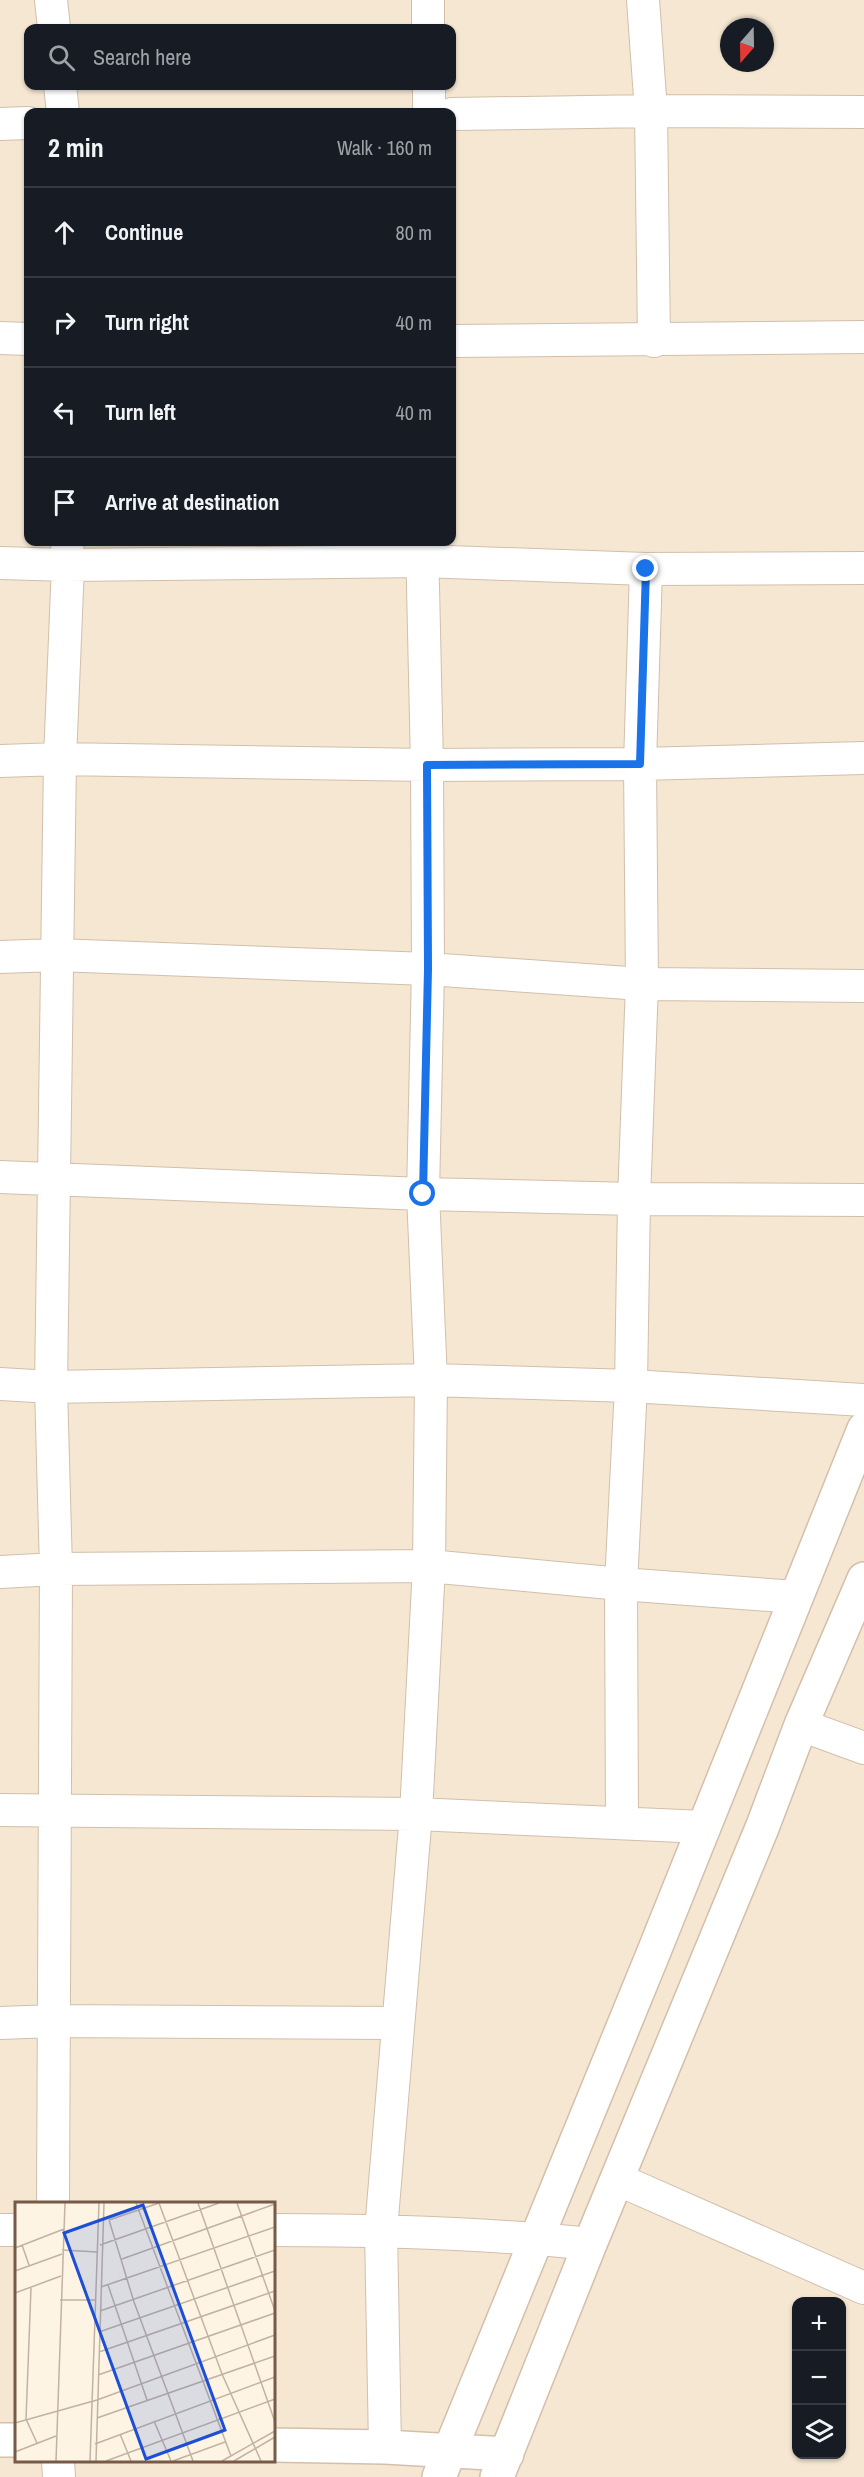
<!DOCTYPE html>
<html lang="en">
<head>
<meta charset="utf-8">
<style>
	:root { --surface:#171b24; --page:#20242c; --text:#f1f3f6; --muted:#9ea1a6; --line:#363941 }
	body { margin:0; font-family:"Archivo Narrow",sans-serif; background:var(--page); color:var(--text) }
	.controls { position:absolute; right:18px; bottom:18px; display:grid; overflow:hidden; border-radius:12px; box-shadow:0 2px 4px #0004 }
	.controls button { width:54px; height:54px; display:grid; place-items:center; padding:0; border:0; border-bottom:2px solid var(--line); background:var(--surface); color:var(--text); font:30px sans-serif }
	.compass { position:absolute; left:720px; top:18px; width:54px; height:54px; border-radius:50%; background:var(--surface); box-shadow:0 2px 4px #0004; rotate:200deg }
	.stop { position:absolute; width:18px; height:18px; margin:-14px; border:4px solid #1a73e8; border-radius:50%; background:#fff }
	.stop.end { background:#1a73e8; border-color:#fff; box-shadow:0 2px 6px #0008 }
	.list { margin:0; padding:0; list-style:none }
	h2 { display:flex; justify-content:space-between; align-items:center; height:78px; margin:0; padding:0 24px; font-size:26px }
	h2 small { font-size:20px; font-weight:400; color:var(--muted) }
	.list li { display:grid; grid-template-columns:39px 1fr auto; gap:18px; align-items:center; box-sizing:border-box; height:90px; padding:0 24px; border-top:2px solid var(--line) }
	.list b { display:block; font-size:22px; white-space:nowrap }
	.list em { font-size:20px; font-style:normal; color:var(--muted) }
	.icon { flex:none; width:33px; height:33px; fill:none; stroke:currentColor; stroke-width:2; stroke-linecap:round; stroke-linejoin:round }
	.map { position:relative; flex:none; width:864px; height:2477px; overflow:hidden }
	.search { position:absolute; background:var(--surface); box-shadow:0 2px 4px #0004; left:24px; top:24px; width:432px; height:66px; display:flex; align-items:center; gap:15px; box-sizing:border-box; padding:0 21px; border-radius:12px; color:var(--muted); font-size:22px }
	.panel { position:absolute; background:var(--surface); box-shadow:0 2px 4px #0004; left:24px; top:108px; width:432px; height:438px; border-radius:12px }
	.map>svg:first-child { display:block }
	.residential { fill:#f5e7d2; fill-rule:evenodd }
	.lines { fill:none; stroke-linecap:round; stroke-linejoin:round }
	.street-casing { stroke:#d1bfac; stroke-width:34 }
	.secondary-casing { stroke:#d4bfaa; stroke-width:36 }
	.street { stroke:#fff; stroke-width:32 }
	.secondary { stroke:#fff; stroke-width:33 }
	.route { stroke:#1a73e8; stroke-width:8 }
	.inset-road { fill:none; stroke:#c3b2a1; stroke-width:1.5 }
	.view { fill:#1d4ed8; fill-opacity:0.15; stroke:#1d4ed8; stroke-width:3 }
	.inset-edge { fill:none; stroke:#775b48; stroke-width:3 }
</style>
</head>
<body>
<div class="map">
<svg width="864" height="2477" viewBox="0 0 864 2477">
	<rect width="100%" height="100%" fill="#fdf4e4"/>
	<path class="residential" d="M 0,0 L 864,0 L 864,2477 L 0,2477 ZM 729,27 L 765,27 L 765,63 L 729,63 ZM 28,28 L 452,28 L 452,86 L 28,86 ZM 28,112 L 452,112 L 452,542 L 28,542 ZM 16,2204 L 273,2204 L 273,2460 L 16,2460 ZM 796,2302 L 842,2302 L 842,2454 L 796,2454 Z"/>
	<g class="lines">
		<defs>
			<path id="street" d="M 51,0 L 54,28
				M 428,0 L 428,28
				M 643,0 L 651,111 L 654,341
				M 60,86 L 63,112
				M 429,86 L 429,112
				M 452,114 L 651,111 L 864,112
				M 0,124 L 28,123
				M 0,338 L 28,339
				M 452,341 L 864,337
				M 0,563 L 68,565 L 422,561 L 646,569 L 864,568
				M 0,761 L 60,759 L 427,765 L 640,764 L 864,758
				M 0,957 L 56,955 L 428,969 L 642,984 L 864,986
				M 0,1177 L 423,1194 L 634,1199 L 864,1200
				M 0,1384 L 51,1387 L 431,1380 L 631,1386 L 864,1400
				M 0,1572 L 56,1569 L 429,1566 L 621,1584 L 796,1597
				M 801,1725 L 864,1748
				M 0,1810 L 416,1814 L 704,1827
				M 622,1822 L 621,1584 L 631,1386 L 634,1199 L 642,984 L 640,764 L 646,569
				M 0,2023 L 53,2021 L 397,2023
				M 617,2179 L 864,2288
				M 53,2204 L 56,1569 L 51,1387 L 60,759 L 68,565 L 67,542
				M 0,2230 L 16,2230
				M 273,2230 C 379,2230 484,2233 590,2244
				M 385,2447 L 381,2230 L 416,1814 L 429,1566 L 431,1380 L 423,1194 L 428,969 L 427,765 L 422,542
				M 58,2460 L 59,2477"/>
			<path id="secondary" d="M 0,2440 L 16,2440
				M 273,2445 L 385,2447 L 507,2454
				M 439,2477 L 653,1954 L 864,1429
				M 497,2477 L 590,2244 L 762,1828 L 801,1725 L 864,1579"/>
		</defs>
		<use href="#street" class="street-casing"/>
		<use href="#secondary" class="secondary-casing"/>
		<use href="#street" class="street"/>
		<use href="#secondary" class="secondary"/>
	</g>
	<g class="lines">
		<path class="route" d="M 423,1194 L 428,969 L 427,765 L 640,764 L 646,569"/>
	</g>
	<g transform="translate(15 2202)">
		<rect width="260" height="260" fill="#fdf4e4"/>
		<path class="inset-road" d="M 121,1 L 216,254M 144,1 L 207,172 L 246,259M 183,1 L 260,220M 222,1 L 260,109M 94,18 L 119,100 L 178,259M 94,18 L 144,1M 7,43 L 14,63M 85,43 L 204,1M 0,46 L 49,27M 47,48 L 82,50M 107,57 L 260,2M 0,69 L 47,52M 93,83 L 132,198M 86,85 L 260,25M 16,86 L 11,217 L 22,241M 0,91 L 46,74M 45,98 L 80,98M 85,109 L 260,48M 84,130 L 260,69M 84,150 L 260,89M 83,173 L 260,111M 82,216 L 260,154M 139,219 L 156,259M 0,221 L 82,198 L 260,133M 105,232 L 116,259M 80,242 L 260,175M 0,250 L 41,234M 41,259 L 50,1M 75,259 L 84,1M 81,259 L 89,1M 91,259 L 260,197M 158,259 L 210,240M 207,259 L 260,229M 219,259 L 260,235"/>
		<path class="view" d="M 128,3 L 210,228 L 131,257 L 49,31 Z"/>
		<rect width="260" height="260" class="inset-edge"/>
	</g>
</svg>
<div class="controls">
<button>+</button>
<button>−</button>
<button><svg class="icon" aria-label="layers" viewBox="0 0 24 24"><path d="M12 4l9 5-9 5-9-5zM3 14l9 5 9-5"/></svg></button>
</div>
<svg class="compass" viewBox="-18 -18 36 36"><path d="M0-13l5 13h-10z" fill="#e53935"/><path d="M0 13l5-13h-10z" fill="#9ea1a6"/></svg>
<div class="stop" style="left:423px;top:1194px"></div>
<div class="stop end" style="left:646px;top:569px"></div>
<div class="search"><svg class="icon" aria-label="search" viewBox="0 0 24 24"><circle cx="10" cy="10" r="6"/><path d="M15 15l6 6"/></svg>Search here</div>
<section class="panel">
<h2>2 min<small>Walk · 160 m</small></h2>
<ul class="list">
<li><svg class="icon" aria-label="ahead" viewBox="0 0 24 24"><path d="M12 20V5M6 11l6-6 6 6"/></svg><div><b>Continue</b></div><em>80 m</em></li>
<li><svg class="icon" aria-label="right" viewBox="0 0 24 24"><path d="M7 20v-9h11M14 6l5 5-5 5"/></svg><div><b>Turn right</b></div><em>40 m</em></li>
<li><svg class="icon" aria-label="left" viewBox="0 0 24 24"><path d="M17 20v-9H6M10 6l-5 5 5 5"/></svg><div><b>Turn left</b></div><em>40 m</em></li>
<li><svg class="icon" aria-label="arrive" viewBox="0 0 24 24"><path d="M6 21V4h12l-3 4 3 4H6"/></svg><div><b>Arrive at destination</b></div></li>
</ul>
</section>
</div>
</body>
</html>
